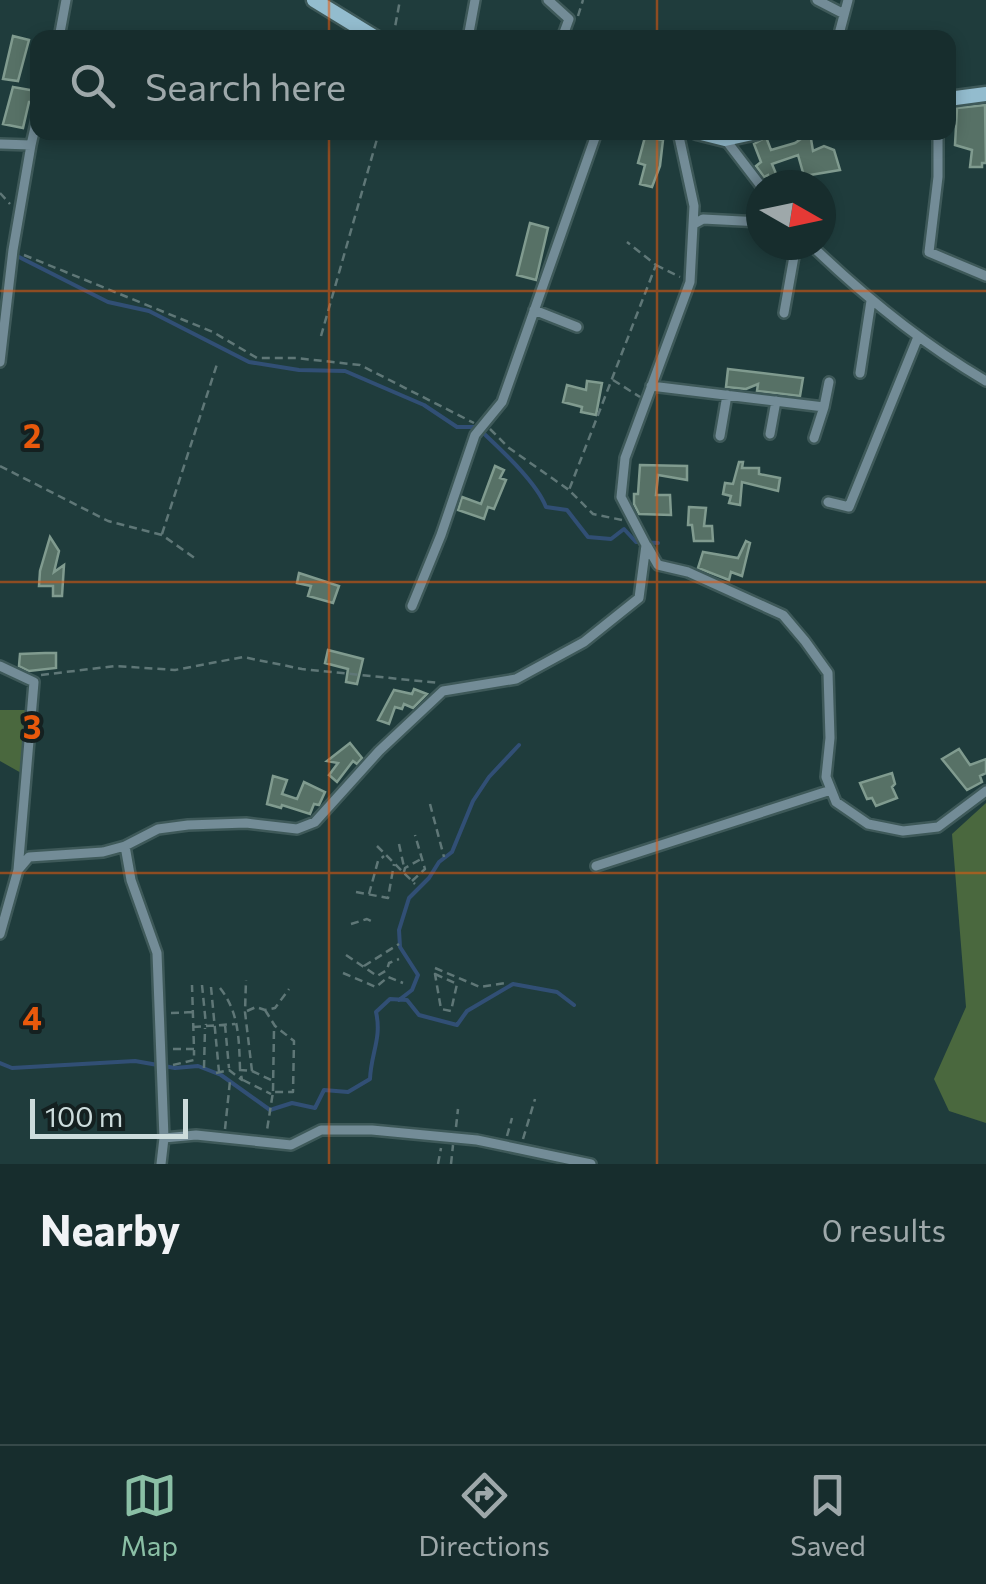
<!DOCTYPE html>
<html lang="en">
<head>
<meta charset="utf-8">
<style>
	:root { --surface:#172d2d; --page:#243939; --text:#f1f3f6; --muted:#9ea8aa; --line:#364949; --accent:#8abfa5 }
	body { margin:0; font-family:Commissioner,sans-serif; background:var(--page); color:var(--text) }
	.compass { position:absolute; left:746px; top:170px; width:90px; height:90px; border-radius:50%; background:var(--surface); box-shadow:0 5px 15px #0003; rotate:99deg }
	.scale { position:absolute; left:30px; bottom:25px; width:158px; box-sizing:border-box; padding-left:10px; border:5px solid #ccdcdc; border-top:0; font-size:28px; line-height:35px; white-space:nowrap; color:#ccdcdc; -webkit-text-stroke:8px #142020; paint-order:stroke }
	.list { margin:0; padding:0; list-style:none }
	h2 { display:flex; justify-content:space-between; align-items:center; height:130px; margin:0; padding:0 40px; font-size:42px }
	h2 small { font-size:32px; font-weight:400; color:var(--muted) }
	.icon { flex:none; width:55px; height:55px; fill:none; stroke:currentColor; stroke-width:2; stroke-linecap:round; stroke-linejoin:round }
	.map { position:relative; flex:none; width:986px; height:1164px; overflow:hidden }
	.search { position:absolute; background:var(--surface); box-shadow:0 5px 15px #0003; left:30px; right:30px; top:30px; height:110px; display:flex; align-items:center; gap:25px; box-sizing:border-box; padding:0 35px; border-radius:20px; color:var(--muted); font-size:38px }
	.sheet { height:280px; background:var(--surface) }
	nav { display:flex; justify-content:space-around; align-items:center; box-sizing:border-box; height:140px; border-top:2px solid var(--line); background:var(--surface); font-size:28px; color:var(--muted) }
	nav a { display:grid; justify-items:center; gap:5px }
	nav .on { color:var(--accent) }
	.map>svg:first-child { display:block }
	.forest { fill:#4a683e }
	.lines { fill:none; stroke-linecap:round; stroke-linejoin:round }
	.stream { stroke:#314f75; stroke-width:4 }
	.building { fill:#577166; stroke:#809b8f; stroke-width:2.5 }
	.street-casing { stroke:#3e5959; stroke-width:14 }
	.secondary-casing { stroke:#3e5959; stroke-width:19 }
	.path { stroke:#5f7777; stroke-width:2.5; stroke-dasharray:8 5; stroke-linecap:butt }
	.street { stroke:#738c97; stroke-width:9 }
	.secondary { stroke:#93bcce; stroke-width:14 }
	.grid { fill:none; stroke:#e8590c; stroke-width:2.5; stroke-opacity:0.55 }
	.grid-label { font-size:32px; text-anchor:middle; font-weight:bold; fill:#e8590c; stroke:#142020; stroke-width:8; stroke-linejoin:round; paint-order:stroke }
</style>
</head>
<body>
<div class="map">
<svg width="986" height="1164" viewBox="0 0 986 1164">
	<rect width="100%" height="100%" fill="#1f3c3c"/>
	<path class="forest" d="M 0,710 L 28,710 L 23,774 L 0,761 Z
		M 986,803 L 986,1123 L 949,1111 L 934,1079 L 966,1007 L 952,834 Z"/>
	<g class="lines">
		<path class="stream" d="M 19,257 L 108,302 L 149,311 L 249,362 L 299,370 L 345,371 L 424,405 L 457,427 L 477,427 C 499,448 536,481 546,507 L 567,510 L 588,537 L 611,539 L 624,529 L 636,542 L 658,543
			M 399,1000 L 412,990 L 418,975 L 400,947 L 399,930 L 409,898 L 429,878 L 439,862 L 452,852 L 473,801 L 489,777 L 519,745
			M 0,1063 L 12,1068 L 135,1061 L 175,1068 L 198,1066 L 221,1075 L 270,1110 L 292,1103 L 315,1108 L 324,1090 L 348,1092 L 370,1079 C 371,1053 382,1038 376,1012 L 390,999 L 407,1000 L 419,1015 L 457,1025 L 467,1011 L 513,984 L 557,992 L 574,1005"/>
	</g>
	<path class="building" d="M 13,36 L 29,40 L 18,81 L 3,79 Z
		M 13,87 L 36,91 L 34,102 L 29,102 L 23,128 L 3,124 Z
		M 985,105 L 986,163 L 982,163 L 982,167 L 970,167 L 972,150 L 955,145 L 957,108 Z
		M 810,133 L 813,151 L 824,146 L 834,150 L 840,170 L 804,176 L 798,155 L 772,164 L 779,181 L 771,184 L 768,175 L 764,177 L 756,166 L 761,162 L 754,144 L 766,137 L 771,150 L 795,143 L 801,139 L 800,135 Z
		M 645,137 L 663,140 L 660,166 L 652,187 L 640,184 L 645,165 L 638,163 Z
		M 530,223 L 548,228 L 536,280 L 517,275 Z
		M 728,369 L 803,378 L 800,396 L 757,391 L 758,384 L 746,389 L 726,387 Z
		M 587,381 L 602,383 L 596,415 L 581,412 L 582,407 L 563,402 L 567,385 L 586,390 Z
		M 739,462 L 743,462 L 742,468 L 759,468 L 759,474 L 780,478 L 778,491 L 742,482 L 740,505 L 729,503 L 731,496 L 723,494 L 725,483 L 733,484 Z
		M 640,465 L 687,466 L 687,480 L 658,475 L 656,495 L 670,495 L 671,515 L 639,514 L 634,504 L 634,494 L 638,494 Z
		M 495,466 L 504,470 L 500,478 L 506,480 L 494,509 L 488,507 L 484,519 L 458,510 L 462,497 L 481,504 Z
		M 689,507 L 706,508 L 704,526 L 712,526 L 713,541 L 694,541 L 692,525 L 688,525 Z
		M 50,537 L 59,551 L 54,572 L 64,565 L 62,596 L 53,596 L 53,586 L 39,586 L 40,571 Z
		M 746,541 L 750,543 L 742,576 L 731,572 L 729,580 L 698,568 L 703,552 L 738,558 Z
		M 299,573 L 339,586 L 333,603 L 308,596 L 311,586 L 297,583 Z
		M 328,650 L 363,659 L 357,684 L 346,682 L 348,669 L 325,663 Z
		M 45,653 L 56,653 L 56,668 L 29,671 L 19,666 L 20,654 Z
		M 414,689 L 427,694 L 413,708 L 404,704 L 402,709 L 395,707 L 389,724 L 378,720 L 394,690 L 412,694 Z
		M 350,743 L 362,758 L 357,764 L 353,761 L 337,782 L 329,775 L 338,763 L 327,761 Z
		M 959,749 L 970,765 L 986,759 L 986,773 L 980,776 L 982,782 L 967,790 L 942,759 Z
		M 892,773 L 895,784 L 892,787 L 897,798 L 876,806 L 872,798 L 867,799 L 860,783 Z
		M 273,776 L 287,780 L 282,794 L 297,799 L 304,782 L 325,792 L 319,805 L 314,804 L 310,814 L 282,805 L 281,808 L 267,804 Z"/>
	<g class="lines">
		<defs>
			<path id="street" d="M 548,0 L 569,19 L 562,38
				M 817,0 L 844,14
				M 59,38 L 66,0
				M 468,38 L 475,0
				M 838,38 L 848,0
				M 938,132 L 938,177 L 929,252 L 986,276
				M 725,139 L 761,186
				M 0,144 L 31,145 L 38,114
				M 694,224 L 703,219 L 761,222
				M 811,245 C 865,297 921,343 986,381
				M 534,310 L 577,327
				M 784,313 L 796,245
				M 0,362 L 13,250 L 31,145
				M 860,373 L 871,301
				M 651,386 L 824,407 L 829,382
				M 770,434 L 776,401
				M 720,436 L 727,395
				M 814,438 L 824,407
				M 828,502 L 849,507 L 918,337
				M 647,546 L 658,565 L 688,572 L 783,615 L 805,641 L 828,673 L 830,738 L 826,777 L 836,802 L 868,824 L 903,831 L 938,827 L 986,791
				M 412,606 L 441,535 L 475,435 L 502,402 L 597,132
				M 0,666 L 34,682 L 18,870 L 29,857 L 103,852 L 125,846 L 131,880 L 157,953 L 164,1138 L 161,1164
				M 125,846 L 158,829 L 188,825 L 246,823 L 297,829 L 315,822 L 379,751 L 443,691 L 516,679 L 584,642 L 639,598 L 646,545 L 621,497 L 625,458 L 690,282 L 694,206 L 678,132
				M 596,866 L 831,790
				M 0,934 L 18,870
				M 164,1138 L 196,1135 L 291,1145 L 321,1130 L 372,1130 L 477,1140 L 591,1164"/>
			<path id="secondary" d="M 314,0 L 376,38
				M 948,99 L 986,94
				M 697,132 L 725,139 L 757,132"/>
		</defs>
		<use href="#street" class="street-casing"/>
		<use href="#secondary" class="secondary-casing"/>
		<path class="path" d="M 578,16 L 583,0
			M 393,38 L 400,0
			M 0,193 L 10,204
			M 24,255 L 213,332 L 257,358 L 296,358 L 360,365 L 474,423
			M 656,265 L 680,277
			M 321,336 L 379,132
			M 613,380 L 640,397
			M 490,429 L 509,448 L 569,490
			M 0,466 L 108,521 L 162,535 L 196,559
			M 622,520 L 593,514 L 569,490 L 656,265 L 627,242
			M 162,534 L 218,361
			M 41,675 L 115,666 L 175,670 L 243,657 L 302,669 L 439,683
			M 430,804 L 444,857
			M 399,844 L 404,867
			M 377,846 L 415,884
			M 404,872 L 405,868 L 421,859
			M 412,881 L 425,869 L 415,835
			M 356,892 L 388,898 L 394,864
			M 369,894 L 378,861 L 384,856
			M 351,924 L 367,919 L 375,923
			M 346,955 L 377,976 L 387,970 L 389,963 L 399,959
			M 364,966 L 399,944
			M 435,968 L 480,987 L 506,983
			M 343,973 L 376,987 L 388,977 L 403,983
			M 435,974 L 457,984 L 451,1011 L 441,1009 Z
			M 202,985 L 206,1025
			M 211,987 L 219,1072
			M 220,988 C 239,1012 239,1039 240,1069
			M 265,1010 L 275,1026 L 294,1041 L 293,1092 L 273,1092 L 267,1130
			M 247,1011 L 256,1007 L 265,1010 L 275,1008 L 289,989
			M 171,1013 L 193,1012
			M 225,1025 L 229,1068
			M 193,1027 L 235,1024
			M 173,1049 L 194,1049 L 192,985
			M 173,1065 L 194,1060 L 194,1050
			M 204,1068 L 205,1028
			M 252,1071 L 271,1080
			M 216,1073 L 229,1070 L 242,1080 L 240,1070 L 252,1071 L 245,1012 L 246,980
			M 243,1080 L 271,1094
			M 273,1091 L 274,1029
			M 456,1127 L 458,1109
			M 225,1129 L 230,1081
			M 507,1136 L 512,1118
			M 523,1139 L 535,1099
			M 438,1164 L 441,1148
			M 451,1164 L 453,1145"/>
		<use href="#street" class="street"/>
		<use href="#secondary" class="secondary"/>
	</g>
	<path class="grid" d="M 329,0 L 329,38M 657,0 L 657,38M 329,132 L 329,1164M 657,132 L 657,1164M 0,291 L 986,291M 0,582 L 986,582M 0,873 L 986,873"/>
	<g class="grid-label">
		<text x="32" y="448">2</text>
		<text x="32" y="739">3</text>
		<text x="32" y="1030">4</text>
	</g>
</svg>
<svg class="compass" viewBox="-18 -18 36 36"><path d="M0-13l5 13h-10z" fill="#e53935"/><path d="M0 13l5-13h-10z" fill="#9ea8aa"/></svg>
<div class="scale">100 m</div>
<div class="search"><svg class="icon" aria-label="search" viewBox="0 0 24 24"><circle cx="10" cy="10" r="6"/><path d="M15 15l6 6"/></svg>Search here</div>
</div>
<section class="sheet">
<h2>Nearby<small>0 results</small></h2>
<ul class="list">
</ul>
</section>
<nav>
<a class="on"><svg class="icon" aria-label="map" viewBox="0 0 24 24"><path d="M3 6l6-2 6 2 6-2v14l-6 2-6-2-6 2zM9 4v14M15 6v14"/></svg>Map</a>
<a><svg class="icon" aria-label="directions" viewBox="0 0 24 24"><path d="M12 3l9 9-9 9-9-9zM9 14v-3h6M13 9l2 2-2 2"/></svg>Directions</a>
<a><svg class="icon" aria-label="saved" viewBox="0 0 24 24"><path d="M7 4h10v16l-5-4-5 4z"/></svg>Saved</a>
</nav>
</body>
</html>
